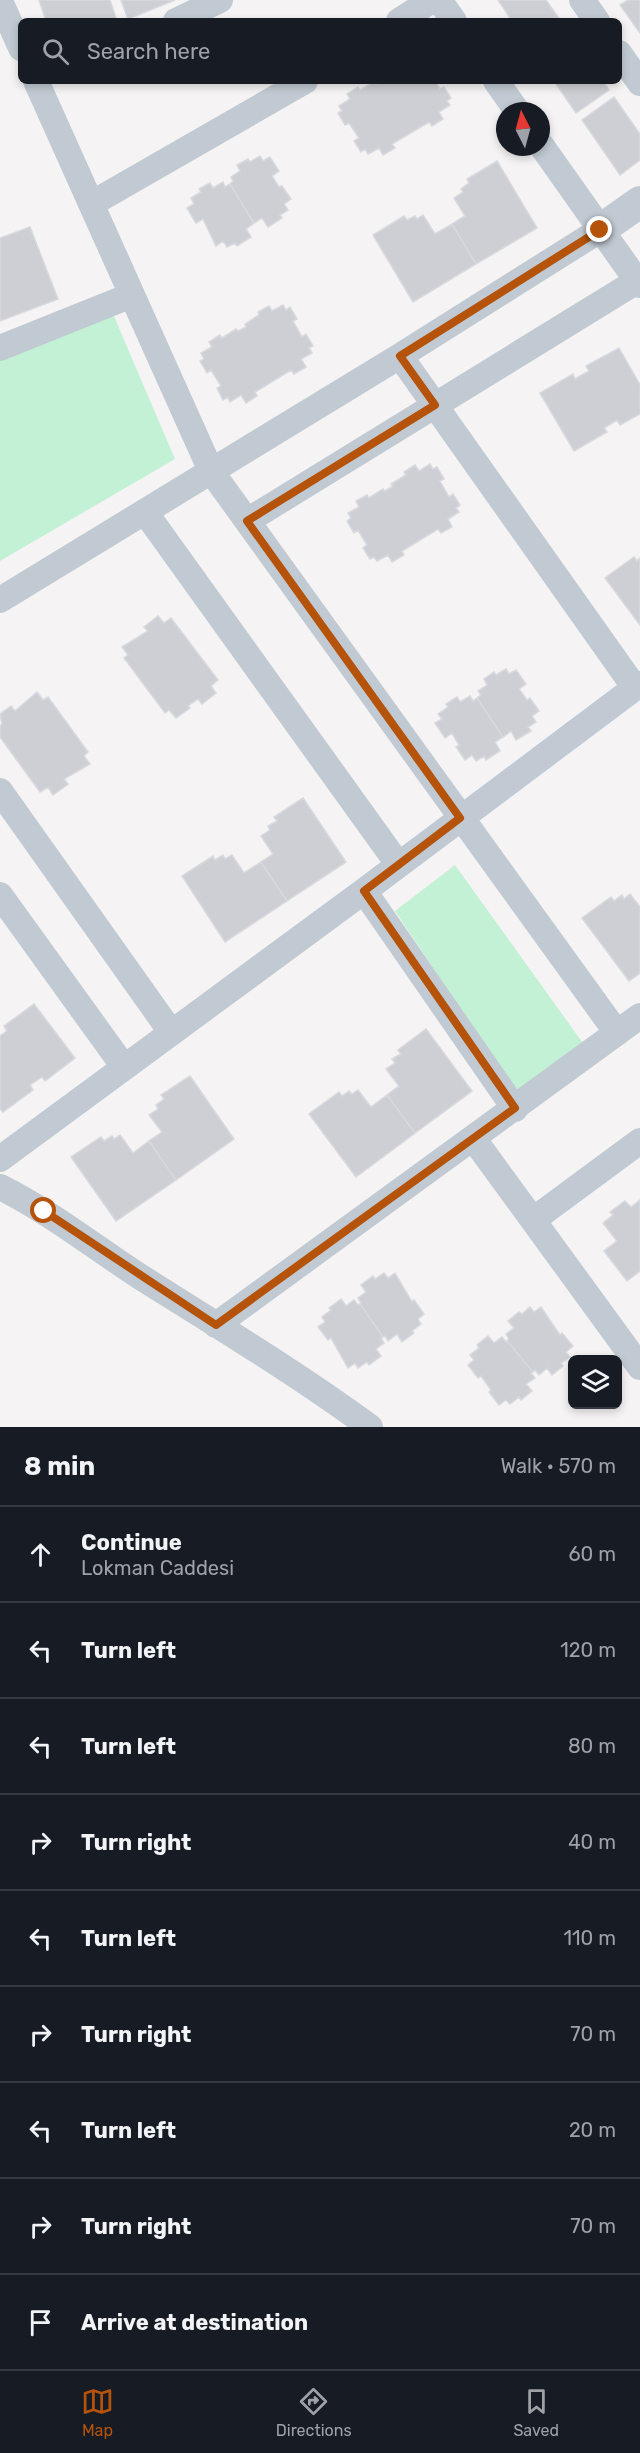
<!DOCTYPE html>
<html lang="en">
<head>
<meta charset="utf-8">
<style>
	:root { --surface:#171b24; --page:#20242c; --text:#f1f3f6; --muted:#9ea1a6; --line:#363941; --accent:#b45309 }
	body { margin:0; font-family:Rubik,sans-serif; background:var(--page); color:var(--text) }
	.controls { position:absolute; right:18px; bottom:18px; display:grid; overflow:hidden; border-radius:9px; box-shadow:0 3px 9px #0003 }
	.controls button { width:54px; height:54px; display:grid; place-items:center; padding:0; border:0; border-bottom:2px solid var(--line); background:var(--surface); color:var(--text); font:30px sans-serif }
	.compass { position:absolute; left:496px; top:102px; width:54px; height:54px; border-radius:50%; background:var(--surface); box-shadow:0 3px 9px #0003; rotate:354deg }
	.stop { position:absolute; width:18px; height:18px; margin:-14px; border:4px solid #b45309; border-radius:50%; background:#fff }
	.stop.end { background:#b45309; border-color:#fff; box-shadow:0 2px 6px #0008 }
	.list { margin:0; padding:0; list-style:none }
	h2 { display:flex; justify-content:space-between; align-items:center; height:78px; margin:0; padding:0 24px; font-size:26px }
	h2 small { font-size:20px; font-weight:400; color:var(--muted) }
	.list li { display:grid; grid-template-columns:39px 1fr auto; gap:18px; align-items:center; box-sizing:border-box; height:96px; padding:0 24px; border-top:2px solid var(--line) }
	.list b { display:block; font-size:22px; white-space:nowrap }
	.list p { margin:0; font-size:20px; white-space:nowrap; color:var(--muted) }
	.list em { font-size:20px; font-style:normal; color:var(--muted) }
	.icon { flex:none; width:33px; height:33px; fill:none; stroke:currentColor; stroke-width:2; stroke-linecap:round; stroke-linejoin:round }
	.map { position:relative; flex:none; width:640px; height:1427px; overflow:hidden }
	.search { position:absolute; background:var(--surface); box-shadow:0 3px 9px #0003; left:18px; right:18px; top:18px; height:66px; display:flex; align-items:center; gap:15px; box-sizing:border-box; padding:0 21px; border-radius:9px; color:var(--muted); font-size:22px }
	.sheet { height:942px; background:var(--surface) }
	nav { display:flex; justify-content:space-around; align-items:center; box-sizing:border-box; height:84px; border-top:2px solid var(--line); background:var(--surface); font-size:16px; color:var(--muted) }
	nav a { display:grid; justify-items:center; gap:3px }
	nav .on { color:var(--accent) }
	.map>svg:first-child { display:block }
	.green { fill:#c3f1d5 }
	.building { fill:#cdcfd5; stroke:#d7d9de; stroke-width:1.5 }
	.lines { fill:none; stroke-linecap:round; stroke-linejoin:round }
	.minor { stroke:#c1cad2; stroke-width:26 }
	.tertiary { stroke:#c1cad2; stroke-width:32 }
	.route { stroke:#b45309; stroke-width:8 }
</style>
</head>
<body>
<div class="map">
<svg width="640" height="1427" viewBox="0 0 640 1427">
	<rect width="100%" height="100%" fill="#f5f3f3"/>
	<path class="green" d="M 113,314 L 175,459 L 0,561 L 0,360 Z
		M 455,865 L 585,1046 L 517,1093 L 395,911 Z"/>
	<path class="building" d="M 39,0 L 110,0 L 117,21 L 46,21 Z
		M 121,0 L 175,0 L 128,19 Z
		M 498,0 L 546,0 L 561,21 L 512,21 Z
		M 628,0 L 640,0 L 640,33 L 620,5 Z
		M 381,81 L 435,81 L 440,89 L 444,87 L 451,98 L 447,101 L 450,105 L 439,112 L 443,119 L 432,126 L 429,122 L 392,144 L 395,148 L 383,155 L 379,148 L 368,154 L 365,149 L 361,152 L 354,141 L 359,138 L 349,123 L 345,125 L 338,113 L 342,111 L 339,106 L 350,99 L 347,94 L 358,87 L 360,90 L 374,82 L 376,84 Z
		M 554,81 L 603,81 L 609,90 L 576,113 Z
		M 614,97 L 640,134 L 640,160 L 620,175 L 582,120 Z
		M 260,156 L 263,161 L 270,157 L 279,171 L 272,176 L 279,187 L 282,186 L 291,199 L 284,204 L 288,210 L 280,215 L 282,218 L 268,227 L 262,218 L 254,223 L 230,184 L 233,181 L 231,177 L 240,171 L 237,165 L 248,159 L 250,162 Z
		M 497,161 L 537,228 L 476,264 L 452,224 L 465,216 L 454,198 L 463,192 L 461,189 L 469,183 L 467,179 Z
		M 223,182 L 225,187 L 230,184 L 254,223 L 246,229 L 251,237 L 237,246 L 235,243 L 227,247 L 223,241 L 216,246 L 203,219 L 196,223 L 187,208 L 194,204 L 191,198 L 201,192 L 199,189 L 210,183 L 213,188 Z
		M 423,215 L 435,234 L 452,224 L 476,264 L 413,302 L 373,235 L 404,216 L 407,220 L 415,216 L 417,219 Z
		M 30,227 L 58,299 L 0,321 L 0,238 Z
		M 283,305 L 286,310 L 290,307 L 297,319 L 293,321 L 302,337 L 306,334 L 313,346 L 309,348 L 312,353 L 301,359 L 306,367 L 294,374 L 291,370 L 255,392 L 257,396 L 246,403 L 241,395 L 230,402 L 228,397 L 223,400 L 217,388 L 221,386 L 211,370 L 207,373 L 200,361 L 204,359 L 201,353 L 212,347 L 209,342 L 220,335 L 222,338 L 236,329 L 238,331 L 246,327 L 245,324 L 259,315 L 258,312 L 269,306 L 272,311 Z
		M 619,348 L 640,385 L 640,414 L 620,425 L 617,420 L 604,428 L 607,432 L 574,451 L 540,393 L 573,374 L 575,379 L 589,371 L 586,366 Z
		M 430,464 L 433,469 L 437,467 L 444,479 L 440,481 L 449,497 L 453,494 L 460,505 L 456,508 L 459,512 L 448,519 L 452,527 L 441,533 L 438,529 L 402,551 L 404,555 L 392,562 L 388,555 L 377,561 L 374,557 L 370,559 L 363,548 L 367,545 L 358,530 L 354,533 L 347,521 L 351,518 L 348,513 L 359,507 L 356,501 L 367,495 L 369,498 L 383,489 L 385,491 L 393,486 L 391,484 L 406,475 L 404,472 L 415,465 L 419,471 Z
		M 634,557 L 637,561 L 640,558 L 640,625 L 605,578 Z
		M 158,616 L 164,623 L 171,618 L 218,680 L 211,686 L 216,693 L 202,704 L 198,699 L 188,706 L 190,708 L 176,718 L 169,710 L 165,713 L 124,658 L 128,655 L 122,647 L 148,631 L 144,627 Z
		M 506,669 L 509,674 L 516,670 L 526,684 L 519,689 L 527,700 L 530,698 L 539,711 L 532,716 L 536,722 L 528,727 L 531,731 L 516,740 L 511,731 L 503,737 L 477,698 L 481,695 L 478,691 L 487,685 L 484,679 L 494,672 L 496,675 Z
		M 37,692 L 43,700 L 48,697 L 88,752 L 84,756 L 90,764 L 64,779 L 68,784 L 53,795 L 48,787 L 40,792 L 0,737 L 0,726 L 2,724 L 0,714 L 11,706 L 15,711 Z
		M 470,696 L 473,701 L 477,698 L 503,737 L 495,742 L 500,751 L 486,760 L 484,756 L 476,761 L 472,755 L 465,760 L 456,747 L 459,745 L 452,733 L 445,738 L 435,723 L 442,719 L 438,714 L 448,707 L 446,704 L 457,697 L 460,702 Z
		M 303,798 L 346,862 L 287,901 L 261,862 L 273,854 L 261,836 L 270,830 L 268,826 L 277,821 L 274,817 Z
		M 223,855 L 225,859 L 232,855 L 244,873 L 261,862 L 287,901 L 225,942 L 182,876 L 213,856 L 215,860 Z
		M 630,894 L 640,907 L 640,973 L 629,981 L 582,918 L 611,897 L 614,901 L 622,895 L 624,899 Z
		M 34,1004 L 75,1058 L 45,1081 L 42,1077 L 30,1085 L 33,1090 L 3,1112 L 0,1109 L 0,1036 L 7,1031 L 4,1026 Z
		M 426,1029 L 472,1091 L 415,1133 L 387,1095 L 399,1086 L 386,1069 L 395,1063 L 392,1059 L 401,1054 L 398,1050 Z
		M 190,1076 L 234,1139 L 176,1180 L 149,1141 L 162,1132 L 149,1115 L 158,1109 L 156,1105 L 164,1099 L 161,1095 Z
		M 358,1090 L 371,1107 L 387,1095 L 415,1133 L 356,1177 L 309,1114 L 339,1092 L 342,1096 L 349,1091 L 352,1094 Z
		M 120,1135 L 133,1153 L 149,1141 L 176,1180 L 116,1221 L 71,1157 L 101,1137 L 104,1141 L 112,1136 L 114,1139 Z
		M 640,1200 L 640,1271 L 627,1281 L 604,1251 L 617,1241 L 603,1223 L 613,1215 L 610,1212 L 625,1201 L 631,1207 Z
		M 384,1273 L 388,1278 L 395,1273 L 412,1302 L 414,1300 L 424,1314 L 418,1319 L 421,1324 L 412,1331 L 414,1333 L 402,1342 L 397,1334 L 388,1341 L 385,1336 L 383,1337 L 360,1304 L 361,1303 L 358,1298 L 366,1292 L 361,1285 L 373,1276 L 375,1279 Z
		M 341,1299 L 346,1306 L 354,1300 L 358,1305 L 360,1304 L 383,1337 L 381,1338 L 384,1343 L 376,1349 L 381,1356 L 369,1365 L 367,1362 L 358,1368 L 355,1363 L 348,1368 L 331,1338 L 328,1340 L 318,1327 L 325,1322 L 322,1317 L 331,1310 L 329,1308 Z
		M 530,1307 L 534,1312 L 541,1307 L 560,1335 L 562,1333 L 573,1346 L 566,1352 L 570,1357 L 561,1363 L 563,1366 L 552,1375 L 547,1368 L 539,1375 L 535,1370 L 533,1372 L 507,1341 L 509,1339 L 506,1334 L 514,1328 L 508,1321 L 519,1312 L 522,1314 Z
		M 488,1336 L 494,1343 L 502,1337 L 506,1342 L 507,1341 L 533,1372 L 531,1373 L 535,1378 L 526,1384 L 532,1391 L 521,1400 L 519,1397 L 510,1404 L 506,1400 L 499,1405 L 489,1392 L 491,1390 L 481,1376 L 478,1378 L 468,1365 L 474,1360 L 470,1355 L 479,1348 L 477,1345 Z"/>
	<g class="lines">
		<path class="minor" d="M 439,0 L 454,21
			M 582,0 L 597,21
			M 0,1 L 21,48
			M 176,21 L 220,0
			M 399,21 L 432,0
			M 619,53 L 640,83
			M 36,81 L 211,471 L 617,1033
			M 496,81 L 517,111
			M 541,145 L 640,285
			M 91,204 L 305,81
			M 0,348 L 132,295
			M 400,356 L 635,688
			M 145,512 L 398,864
			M 247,521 L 637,281
			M 0,600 L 400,356 L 600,230
			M 0,791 L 171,1032
			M 364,891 L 515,1109
			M 0,895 L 124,1067
			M 473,1138 L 640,1367
			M 0,1159 L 364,891 L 640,684
			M 0,1187 C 50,1212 93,1246 139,1276 C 217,1325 296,1373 370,1427
			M 533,1220 L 640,1141
			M 216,1325 L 640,1016"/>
		<path class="tertiary" d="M 600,230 L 640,202"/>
	</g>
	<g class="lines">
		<path class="route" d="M 44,1211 L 216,1325 L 515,1108 L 364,891 L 460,818 L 247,521 L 435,405 L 400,356 L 600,230"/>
	</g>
</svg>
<div class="controls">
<button><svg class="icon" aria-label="layers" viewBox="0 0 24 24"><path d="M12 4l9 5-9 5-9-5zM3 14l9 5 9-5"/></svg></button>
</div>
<svg class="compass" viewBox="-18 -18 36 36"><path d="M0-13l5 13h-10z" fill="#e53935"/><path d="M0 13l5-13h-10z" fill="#9ea1a6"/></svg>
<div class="stop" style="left:44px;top:1211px"></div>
<div class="stop end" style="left:600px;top:230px"></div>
<div class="search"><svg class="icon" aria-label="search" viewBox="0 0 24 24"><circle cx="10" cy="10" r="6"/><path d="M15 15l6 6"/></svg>Search here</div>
</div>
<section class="sheet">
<h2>8 min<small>Walk · 570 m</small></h2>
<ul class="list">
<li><svg class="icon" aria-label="ahead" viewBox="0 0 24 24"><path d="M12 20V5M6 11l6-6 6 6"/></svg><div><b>Continue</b><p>Lokman Caddesi</p></div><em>60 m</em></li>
<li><svg class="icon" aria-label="left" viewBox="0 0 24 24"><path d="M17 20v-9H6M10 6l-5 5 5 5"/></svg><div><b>Turn left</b></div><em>120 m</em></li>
<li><svg class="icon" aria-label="left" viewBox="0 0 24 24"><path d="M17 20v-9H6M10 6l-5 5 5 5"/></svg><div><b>Turn left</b></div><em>80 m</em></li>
<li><svg class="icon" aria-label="right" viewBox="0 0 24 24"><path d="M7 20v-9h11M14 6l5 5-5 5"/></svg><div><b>Turn right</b></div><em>40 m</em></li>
<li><svg class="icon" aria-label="left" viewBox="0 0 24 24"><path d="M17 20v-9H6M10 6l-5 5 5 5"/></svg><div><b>Turn left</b></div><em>110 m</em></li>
<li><svg class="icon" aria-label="right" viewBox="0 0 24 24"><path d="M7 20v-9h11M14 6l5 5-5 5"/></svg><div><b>Turn right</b></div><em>70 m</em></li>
<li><svg class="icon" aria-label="left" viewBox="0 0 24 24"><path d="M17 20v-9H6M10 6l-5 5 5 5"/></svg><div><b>Turn left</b></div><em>20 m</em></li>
<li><svg class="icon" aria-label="right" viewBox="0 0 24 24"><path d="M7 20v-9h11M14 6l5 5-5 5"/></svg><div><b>Turn right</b></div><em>70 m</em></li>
<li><svg class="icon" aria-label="arrive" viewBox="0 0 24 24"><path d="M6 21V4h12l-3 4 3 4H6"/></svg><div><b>Arrive at destination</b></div></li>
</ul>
</section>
<nav>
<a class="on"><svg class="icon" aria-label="map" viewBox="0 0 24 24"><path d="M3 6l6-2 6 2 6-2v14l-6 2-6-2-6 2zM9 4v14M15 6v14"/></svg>Map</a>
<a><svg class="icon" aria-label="directions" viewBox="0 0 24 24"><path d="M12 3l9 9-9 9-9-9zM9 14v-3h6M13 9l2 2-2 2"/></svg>Directions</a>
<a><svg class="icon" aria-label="saved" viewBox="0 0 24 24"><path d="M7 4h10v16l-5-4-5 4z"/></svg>Saved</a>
</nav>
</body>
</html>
